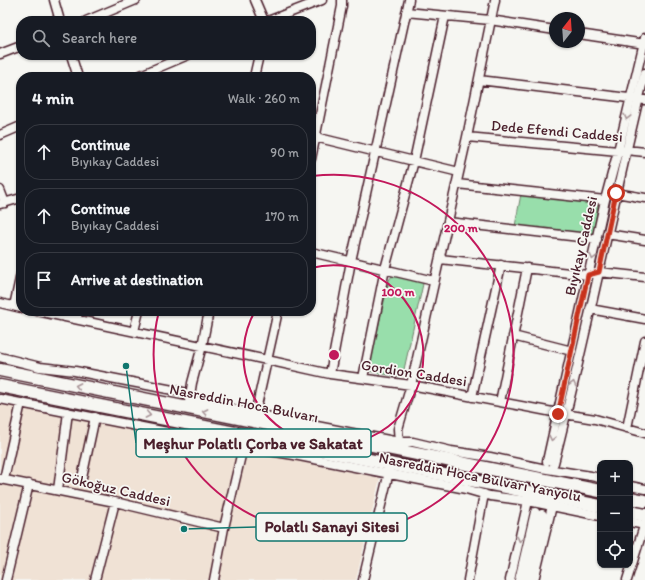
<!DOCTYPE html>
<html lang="en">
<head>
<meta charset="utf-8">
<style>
	:root { --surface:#171b24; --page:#20242c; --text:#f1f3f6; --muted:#9ea1a6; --line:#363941 }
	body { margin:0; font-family:Itim,sans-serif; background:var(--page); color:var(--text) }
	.controls { position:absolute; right:12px; bottom:12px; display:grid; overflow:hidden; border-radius:8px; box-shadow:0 1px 3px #0004 }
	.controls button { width:36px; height:36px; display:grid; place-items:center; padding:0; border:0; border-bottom:1px solid var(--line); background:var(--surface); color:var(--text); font:20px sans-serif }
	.compass { position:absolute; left:549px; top:12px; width:36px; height:36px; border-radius:50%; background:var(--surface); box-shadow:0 1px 3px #0004; rotate:17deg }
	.stop { position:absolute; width:12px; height:12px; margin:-9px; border:3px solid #c8321e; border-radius:50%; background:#fff }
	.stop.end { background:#c8321e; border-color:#fff; box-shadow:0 1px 4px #0008 }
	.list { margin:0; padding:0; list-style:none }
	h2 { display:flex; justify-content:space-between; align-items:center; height:52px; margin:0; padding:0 16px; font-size:17px }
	h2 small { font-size:13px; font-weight:400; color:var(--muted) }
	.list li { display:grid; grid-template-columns:26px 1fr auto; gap:12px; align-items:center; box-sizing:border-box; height:56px; margin:0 8px 8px; padding:0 8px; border:1px solid var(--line); border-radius:16px }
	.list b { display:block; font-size:15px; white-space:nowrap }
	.list p { margin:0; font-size:13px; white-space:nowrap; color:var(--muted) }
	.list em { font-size:13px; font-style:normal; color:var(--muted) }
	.icon { flex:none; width:22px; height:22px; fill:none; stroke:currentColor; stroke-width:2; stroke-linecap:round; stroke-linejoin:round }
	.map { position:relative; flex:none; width:645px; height:580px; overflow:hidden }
	.search { position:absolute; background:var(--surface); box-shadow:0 1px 3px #0004; left:16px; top:16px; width:300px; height:44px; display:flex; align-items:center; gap:10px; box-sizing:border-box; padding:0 14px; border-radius:16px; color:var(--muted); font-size:15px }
	.panel { position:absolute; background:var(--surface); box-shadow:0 1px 3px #0004; left:16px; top:72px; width:300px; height:244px; border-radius:16px }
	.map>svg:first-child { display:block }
	.built { fill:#f0e2d5 }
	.green { fill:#98deab; stroke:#717e6b }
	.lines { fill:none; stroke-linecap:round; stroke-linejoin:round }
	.minor-tunnel { stroke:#d4cbca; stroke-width:8; stroke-dasharray:8 4; stroke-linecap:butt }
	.minor-casing { stroke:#4a1f2b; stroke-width:11 }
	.highway-casing { stroke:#4a1f2b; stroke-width:15 }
	.minor { stroke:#f6f6f2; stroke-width:8 }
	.highway { stroke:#f6f6f2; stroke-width:12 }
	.oneway { stroke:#a99598 }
	.route { stroke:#c8321e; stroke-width:5 }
	.ring { fill:none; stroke:#c2185b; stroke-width:2 }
	.labels { text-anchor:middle; stroke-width:3.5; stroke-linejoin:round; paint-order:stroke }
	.street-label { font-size:15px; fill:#4a1f2b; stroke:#f6f6f2 }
	.centre { fill:#c2185b; stroke:#f6f6f2; stroke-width:2 }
	.ring-label { font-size:12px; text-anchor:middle; font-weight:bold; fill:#c2185b; stroke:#f6f6f2; stroke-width:3.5; stroke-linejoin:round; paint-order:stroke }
	.leader { fill:none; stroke:#0f766e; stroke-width:1.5 }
	.callout-dot { fill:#0f766e; stroke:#f6f6f2; stroke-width:1.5 }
	.callout { fill:#f6f6f2; stroke:#0f766e; stroke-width:1.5 }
	.callout-label { font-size:16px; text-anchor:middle; font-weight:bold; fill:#4a1f2b }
</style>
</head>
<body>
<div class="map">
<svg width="645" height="580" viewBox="0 0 645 580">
	<rect width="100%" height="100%" fill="#f6f6f2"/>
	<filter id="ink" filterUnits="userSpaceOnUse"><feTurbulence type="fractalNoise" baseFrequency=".025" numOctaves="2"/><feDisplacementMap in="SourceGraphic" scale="8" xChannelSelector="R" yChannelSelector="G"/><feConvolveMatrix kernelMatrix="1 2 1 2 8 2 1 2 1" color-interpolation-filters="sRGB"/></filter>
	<g filter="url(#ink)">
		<path class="built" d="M 0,404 L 203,442 L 380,478 L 356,580 L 0,580 Z"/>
		<path class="green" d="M 521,194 L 598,204 L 594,233 L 589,236 L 515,226 Z
			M 392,276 L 421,281 L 423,284 L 403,374 L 400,377 L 368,371 L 389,280 Z"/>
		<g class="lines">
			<path class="minor-tunnel" d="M 535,512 L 546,462
				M 542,514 L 554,464"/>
			<defs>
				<path id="minor" d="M 54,0 L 60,21
					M 255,0 L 264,21
					M 406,12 L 490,20 L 555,30
					M 86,21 L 136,0
					M 268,21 L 322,0
					M 579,34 L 645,44
					M 0,54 L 21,46
					M 71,55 L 78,77
					M 136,77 L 188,55
					M 254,77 L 259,55
					M 479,80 L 645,100
					M 0,135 L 21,126
					M 311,136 L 459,172
					M 467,137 L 618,151 L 626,150 L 645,152
					M 311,159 L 342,6 L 342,0
					M 457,184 L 605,200
					M 0,190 L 5,203
					M 616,193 L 645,198
					M 0,204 L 21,198
					M 448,222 L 597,239
					M 607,234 L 645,240
					M 311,252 L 434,281
					M 440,259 L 588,275 L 599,272 L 645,277
					M 0,303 L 21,308
					M 14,306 L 21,274
					M 590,309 L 645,319
					M 37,311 L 267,360 L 330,374 L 411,385 L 558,413 L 595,419 L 645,433
					M 76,319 L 79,311
					M 134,331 L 139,311
					M 513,336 L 572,351
					M 0,357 L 40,367 L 75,371 L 183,392 L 190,399 L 255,414 L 399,442 L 413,442 L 451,451 L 490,457 L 541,468 L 572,473 L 591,476 L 600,478
					M 330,374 L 351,261 L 409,0
					M 363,378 L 385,269 L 414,161 L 445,16
					M 472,397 L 501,265
					M 0,399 L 243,447 L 294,455 L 466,489 L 490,496 L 528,501 L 600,516
					M 189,402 L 192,383 L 202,346 L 209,311
					M 500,402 L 527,268
					M 254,419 L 278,311
					M 627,428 L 645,341
					M 399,442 L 398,429 L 411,385 L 467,137 L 495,0
					M 547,461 L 605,200 L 618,151 L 645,38
					M 554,463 C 587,333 613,203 645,73
					M 82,478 L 95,417
					M 0,479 L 115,502 L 224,528
					M 4,479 L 21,403
					M 630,486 L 645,489
					M 58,490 L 68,412
					M 630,522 L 645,525
					M 6,580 L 29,484
					M 95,580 L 115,502
					M 214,580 L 224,528 L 243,447
					M 363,580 L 390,468
					M 468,580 L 484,494
					M 510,580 L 528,501
					M 519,580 L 535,512
					M 526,580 L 542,514
					M 534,580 L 552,506
					M 627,580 L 645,523"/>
				<path id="highway" d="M 0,370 L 600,491
					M 0,386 L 600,506
					M 630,498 L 645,501
					M 630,512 L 645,515"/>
			</defs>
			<use href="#minor" class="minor-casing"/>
			<use href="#highway" class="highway-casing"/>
			<use href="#minor" class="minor"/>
			<use href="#highway" class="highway"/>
		</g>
		<defs><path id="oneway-chevron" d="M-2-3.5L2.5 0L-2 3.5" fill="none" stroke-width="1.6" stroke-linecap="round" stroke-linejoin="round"/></defs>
		<g class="oneway">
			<use href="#oneway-chevron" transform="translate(627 117) rotate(104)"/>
			<use href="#oneway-chevron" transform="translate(593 257) rotate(104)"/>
			<use href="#oneway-chevron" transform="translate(573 384) rotate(-77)"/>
			<use href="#oneway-chevron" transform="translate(78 386) rotate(-169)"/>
			<use href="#oneway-chevron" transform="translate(205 412) rotate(-169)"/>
			<use href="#oneway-chevron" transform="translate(148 415) rotate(11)"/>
			<use href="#oneway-chevron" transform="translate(552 438) rotate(103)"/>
			<use href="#oneway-chevron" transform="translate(520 539) rotate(103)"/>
		</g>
	</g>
	<g class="lines" filter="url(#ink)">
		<path class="route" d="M 558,414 L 588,275 L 599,272 L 616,193"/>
	</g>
	<g class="ring">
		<path d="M311 268A90 90 0 1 1 255 311"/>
		<path d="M312 176A180 180 0 1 1 159 311"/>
	</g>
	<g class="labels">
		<g class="street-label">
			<text transform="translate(557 131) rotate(5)" y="5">Dede Efendi Caddesi</text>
			<text transform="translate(581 246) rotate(-77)" y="5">Bıyıkay Caddesi</text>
			<text transform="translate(414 373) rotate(9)" y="5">Gordion Caddesi</text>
			<text transform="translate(244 403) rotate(11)" y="5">Nasreddin Hoca Bulvarı</text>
			<text transform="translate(480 477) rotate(11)" y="5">Nasreddin Hoca Bulvarı Yanyolu</text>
			<text transform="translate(116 489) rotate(13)" y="5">Gökoğuz Caddesi</text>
		</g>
	</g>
	<circle cx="334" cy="355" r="6" class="centre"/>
	<g class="ring-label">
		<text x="461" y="232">200 m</text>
		<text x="398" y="296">100 m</text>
	</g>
	<path class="leader" d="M126 366L136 443M184 529L256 527"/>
	<g class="callout-dot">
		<circle cx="126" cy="366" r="4"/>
		<circle cx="184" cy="529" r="4"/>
	</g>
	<g class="callout">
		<rect x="136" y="429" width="235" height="28" rx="4"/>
		<rect x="256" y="513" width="151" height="28" rx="4"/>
	</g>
	<g class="callout-label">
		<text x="253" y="449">Meşhur Polatlı Çorba ve Sakatat</text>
		<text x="332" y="532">Polatlı Sanayi Sitesi</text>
	</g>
</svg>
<div class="controls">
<button>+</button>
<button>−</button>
<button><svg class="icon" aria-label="locate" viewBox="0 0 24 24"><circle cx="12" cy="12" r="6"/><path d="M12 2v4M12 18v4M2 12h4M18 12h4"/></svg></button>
</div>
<svg class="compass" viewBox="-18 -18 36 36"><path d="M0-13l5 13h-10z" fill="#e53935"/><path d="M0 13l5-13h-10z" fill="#9ea1a6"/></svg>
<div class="stop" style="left:616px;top:193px"></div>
<div class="stop end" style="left:558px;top:414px"></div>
<div class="search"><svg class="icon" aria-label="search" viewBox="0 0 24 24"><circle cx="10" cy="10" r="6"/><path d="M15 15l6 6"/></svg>Search here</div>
<section class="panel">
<h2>4 min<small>Walk · 260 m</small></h2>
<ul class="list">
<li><svg class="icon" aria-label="ahead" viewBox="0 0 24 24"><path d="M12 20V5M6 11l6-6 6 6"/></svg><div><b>Continue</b><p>Bıyıkay Caddesi</p></div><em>90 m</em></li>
<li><svg class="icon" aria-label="ahead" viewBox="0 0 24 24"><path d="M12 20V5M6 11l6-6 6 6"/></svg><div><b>Continue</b><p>Bıyıkay Caddesi</p></div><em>170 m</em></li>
<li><svg class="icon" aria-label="arrive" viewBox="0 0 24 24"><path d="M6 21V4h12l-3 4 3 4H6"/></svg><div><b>Arrive at destination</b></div></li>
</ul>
</section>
</div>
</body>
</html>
